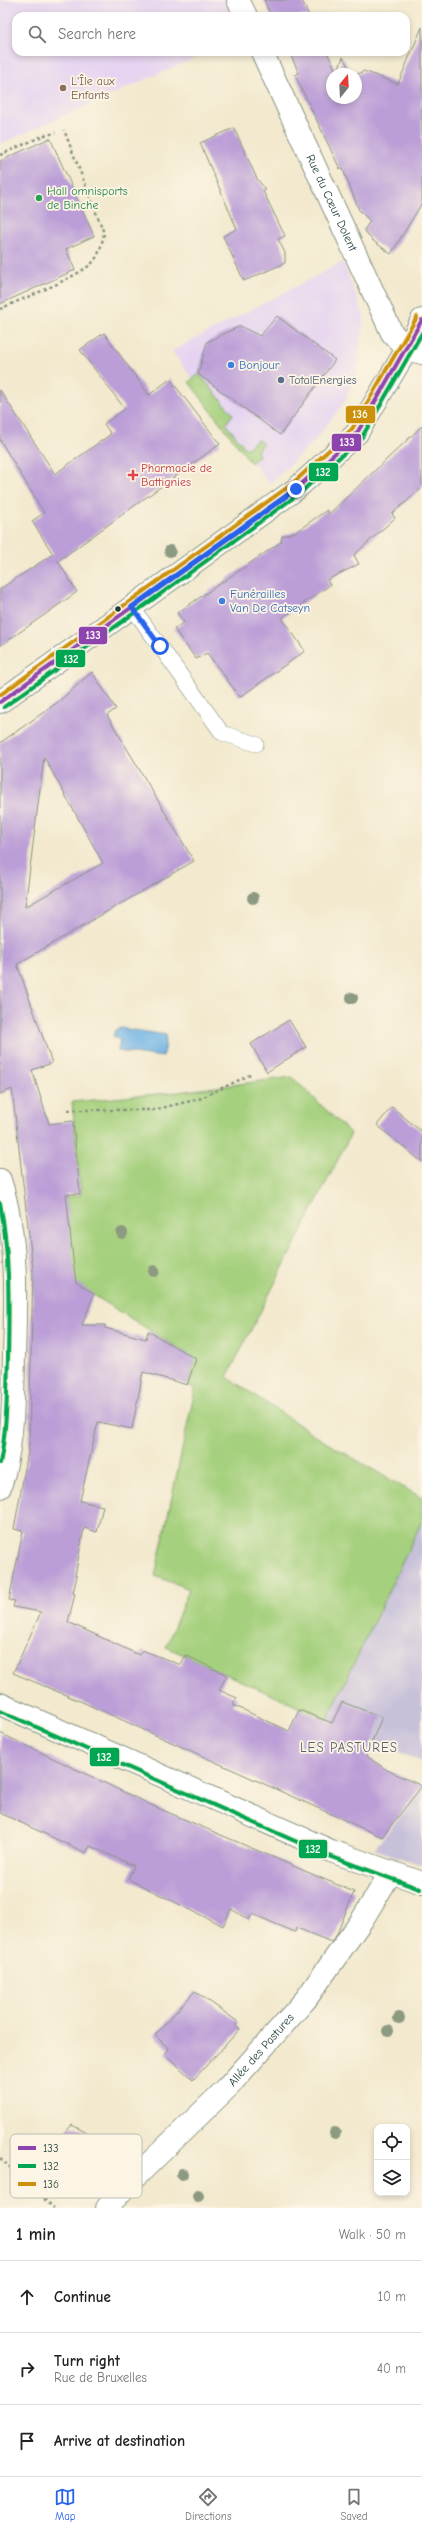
<!DOCTYPE html>
<html lang="en">
<head>
<meta charset="utf-8">
<style>
	:root { --surface:#fff; --page:#f6f6f6; --text:#202124; --muted:#757577; --line:#e0e0e0; --accent:#2563eb }
	body { margin:0; font-family:"Comic Neue",sans-serif; background:var(--page); color:var(--text) }
	.controls { position:absolute; right:12px; bottom:12px; display:grid; overflow:hidden; border-radius:8px; box-shadow:0 2px 6px #0003 }
	.controls button { width:36px; height:36px; display:grid; place-items:center; padding:0; border:0; border-bottom:1px solid var(--line); background:var(--surface); color:var(--text); font:20px sans-serif }
	.compass { position:absolute; left:326px; top:68px; width:36px; height:36px; border-radius:50%; background:var(--surface); box-shadow:0 2px 6px #0003; rotate:18deg }
	.stop { position:absolute; width:12px; height:12px; margin:-9px; border:3px solid #2563eb; border-radius:50%; background:#fff }
	.stop.end { background:#2563eb; border-color:#fff; box-shadow:0 1px 4px #0008 }
	.list { margin:0; padding:0; list-style:none }
	h2 { display:flex; justify-content:space-between; align-items:center; height:52px; margin:0; padding:0 16px; font-size:17px }
	h2 small { font-size:13px; font-weight:400; color:var(--muted) }
	.list li { display:grid; grid-template-columns:26px 1fr auto; gap:12px; align-items:center; box-sizing:border-box; height:72px; padding:0 16px; border-top:1px solid var(--line) }
	.list b { display:block; font-size:15px; white-space:nowrap }
	.list p { margin:0; font-size:13px; white-space:nowrap; color:var(--muted) }
	.list em { font-size:13px; font-style:normal; color:var(--muted) }
	.icon { flex:none; width:22px; height:22px; fill:none; stroke:currentColor; stroke-width:2; stroke-linecap:round; stroke-linejoin:round }
	.map { position:relative; flex:none; width:422px; height:2208px; overflow:hidden }
	.search { position:absolute; background:var(--surface); box-shadow:0 2px 6px #0003; left:12px; right:12px; top:12px; height:44px; display:flex; align-items:center; gap:10px; box-sizing:border-box; padding:0 14px; border-radius:12px; color:var(--muted); font-size:15px }
	.sheet { height:268px; background:var(--surface) }
	nav { display:flex; justify-content:space-around; align-items:center; box-sizing:border-box; height:56px; border-top:1px solid var(--line); background:var(--surface); font-size:11px; color:var(--muted) }
	nav a { display:grid; justify-items:center; gap:2px }
	nav .on { color:var(--accent) }
	.map>svg:first-child { display:block }
	.built { fill:#e5d3f1 }
	.industrial { fill:#c7c0d9 }
	.green { fill:#a5d07d; stroke:#628658 }
	.water { fill:#70b3e5; stroke:#48788c }
	.building { fill:#bb9ed7; fill-rule:evenodd }
	.lines { fill:none; stroke-linecap:round; stroke-linejoin:round }
	.service-casing { stroke:#889381; stroke-width:16 }
	.minor-casing { stroke:#889381; stroke-width:24 }
	.secondary-casing { stroke:#889381; stroke-width:24 }
	.path { stroke:#889381; stroke-width:2.5; stroke-dasharray:3 3; stroke-linecap:butt }
	.service { stroke:#fff; stroke-width:15 }
	.minor { stroke:#fff; stroke-width:22 }
	.secondary { stroke:#fff; stroke-width:22 }
	.bus-1-casing { stroke:#fcf5e5; stroke-width:7 }
	.bus-2-casing { stroke:#fcf5e5; stroke-width:7 }
	.bus-3-casing { stroke:#fcf5e5; stroke-width:7 }
	.bus-1 { stroke:#8e44ad; stroke-width:4 }
	.bus-2 { stroke:#00a651; stroke-width:4 }
	.bus-3 { stroke:#cc910a; stroke-width:4 }
	.tree { fill:#8d9a82 }
	.route { stroke:#2563eb; stroke-width:5 }
	.education-dot { fill:#8d6e63; stroke:#fcf5e5; stroke-width:1.5 }
	.leisure-dot { fill:#2e9e5b; stroke:#fcf5e5; stroke-width:1.5 }
	.shop-dot { fill:#3f7fe0; stroke:#fcf5e5; stroke-width:1.5 }
	.service-dot { fill:#5c6f8a; stroke:#fcf5e5; stroke-width:1.5 }
	.health-dot { fill:#e0444e; stroke:#fcf5e5; stroke-width:1.5 }
	.bus-dot { fill:#1f3d34; stroke:#fcf5e5; stroke-width:1.5 }
	.labels { text-anchor:middle; stroke-width:3.5; stroke-linejoin:round; paint-order:stroke }
	.education-label { font-size:12px; fill:#785e54; stroke:#fcf5e5; text-anchor:start }
	.leisure-label { font-size:12px; fill:#27864d; stroke:#fcf5e5; text-anchor:start }
	.street-label { font-size:12px; fill:#1f3d34; stroke:#fcf5e5 }
	.shop-label { font-size:12px; fill:#366cbe; stroke:#fcf5e5; text-anchor:start }
	.service-label { font-size:12px; fill:#4e5e75; stroke:#fcf5e5; text-anchor:start }
	.health-label { font-size:12px; fill:#be3a42; stroke:#fcf5e5; text-anchor:start }
	.neighbourhood-label { font-size:13px; letter-spacing:1px; fill:#565f6d; stroke:#fcf5e5 }
	.key { fill:#fcf5e5; stroke:#babeb0; stroke-width:1 }
	.key-label { font-size:11px; fill:#1f3d34 }
	.line-badge { stroke:#fcf5e5; stroke-width:1.5 }
	.badge-label { font-size:11px; text-anchor:middle; font-weight:bold; fill:#fff }
</style>
</head>
<body>
<div class="map">
<svg width="422" height="2208" viewBox="0 0 422 2208">
	<rect width="100%" height="100%" fill="#fcf5e5"/>
	<filter id="ink" filterUnits="userSpaceOnUse"><feTurbulence type="fractalNoise" baseFrequency=".025" numOctaves="2"/><feDisplacementMap in="SourceGraphic" scale="8" xChannelSelector="R" yChannelSelector="G"/><feConvolveMatrix kernelMatrix="1 2 1 2 8 2 1 2 1" color-interpolation-filters="sRGB"/></filter>
	<filter id="wash" filterUnits="userSpaceOnUse"><feTurbulence type="fractalNoise" baseFrequency=".012" numOctaves="4" result="noise"/><feDisplacementMap in="SourceGraphic" scale="16" xChannelSelector="R" yChannelSelector="G"/><feGaussianBlur stdDeviation="0.9" result="paint"/><feColorMatrix in="noise" values="0 0 0 0 0 0 0 0 0 0 0 0 0 0 0 0 0 1.4 0 .05"/><feComposite in="paint" operator="in"/></filter>
	<g filter="url(#wash)">
		<rect width="100%" height="100%" fill="#f2e9ce"/>
		<path class="built" d="M 0,0 L 226,0 L 233,16 L 16,16 L 16,52 L 208,52 L 0,144 Z
			M 343,262 L 364,316 L 358,368 L 345,401 L 315,440 L 269,484 L 172,351 Z"/>
		<path class="industrial" d="M 422,1521 L 422,1762 L 327,1720 Z
			M 422,1790 L 422,1865 L 374,1849 Z"/>
		<path class="green" d="M 199,374 L 233,414 L 226,424 L 246,449 L 258,439 L 263,445 L 257,450 L 259,456 L 251,463 L 189,382 Z
			M 292,1077 L 351,1134 L 227,1377 L 322,1440 L 422,1498 L 422,1521 L 327,1720 L 166,1647 L 189,1589 L 155,1576 L 195,1389 L 188,1385 L 195,1359 L 73,1282 L 66,1197 L 81,1195 L 72,1102 L 178,1092 Z"/>
		<path class="water" d="M 121,1028 L 166,1035 L 163,1057 L 118,1051 L 120,1040 L 113,1036 L 115,1030 Z"/>
		<g id="blocks">
			<path class="building" d="M 264,0 L 302,0 L 309,16 L 271,16 Z
				M 422,27 L 422,203 L 391,254 L 372,240 L 364,230 L 370,221 L 359,210 L 342,167 L 340,169 L 295,75 L 299,73 L 289,52 L 327,52 L 337,73 L 343,57 L 352,74 L 332,74 L 332,98 L 356,98 L 356,75 L 364,71 L 398,84 Z
				M 234,128 L 257,179 L 266,190 L 263,191 L 285,236 L 278,239 L 285,253 L 285,263 L 244,281 L 223,236 L 237,229 L 200,143 Z
				M 50,138 L 94,236 L 66,249 L 75,270 L 0,304 L 0,161 Z
				M 277,316 L 335,360 L 280,435 L 198,374 L 207,342 L 240,326 L 260,336 Z
				M 104,333 L 149,395 L 170,379 L 220,444 L 58,561 L 77,592 L 0,646 L 0,589 L 53,554 L 32,521 L 44,513 L 0,440 L 0,390 L 55,474 L 111,434 L 104,424 L 125,409 L 80,350 Z
				M 422,426 L 422,488 L 392,514 L 395,518 L 354,555 L 359,564 L 327,580 L 330,585 L 282,618 L 305,651 L 240,697 L 207,653 L 196,659 L 174,629 L 184,622 L 177,613 L 281,542 L 282,536 L 297,531 L 327,510 L 329,514 Z
				M 92,672 L 116,709 L 107,715 L 194,861 L 17,964 L 52,1063 L 32,1070 L 49,1124 L 73,1121 L 80,1194 L 66,1194 L 73,1259 L 76,1282 L 94,1294 L 82,1325 L 105,1325 L 105,1328 L 146,1339 L 148,1331 L 196,1359 L 187,1385 L 143,1372 L 132,1429 L 98,1422 L 80,1501 L 103,1506 L 97,1532 L 84,1528 L 75,1576 L 77,1576 L 73,1593 L 75,1594 L 68,1622 L 139,1655 L 142,1650 L 181,1665 L 185,1655 L 227,1675 L 219,1690 L 237,1698 L 233,1705 L 289,1731 L 299,1710 L 332,1723 L 342,1702 L 382,1717 L 366,1756 L 387,1770 L 422,1786 L 382,1837 L 80,1701 L 13,1673 L 41,1612 L 13,1607 L 15,1601 L 9,1600 L 23,1531 L 14,1529 L 29,1446 L 33,1269 L 12,1089 L 0,1094 L 0,743 L 58,702 ZM 44,757 L 103,863 L 25,907 Z
				M 289,1020 L 306,1047 L 267,1072 L 251,1044 Z
				M 392,1107 L 422,1132 L 422,1162 L 377,1125 Z
				M 0,1733 L 151,1805 L 354,1892 L 336,1936 L 331,1942 L 297,1928 L 295,1932 L 252,1914 L 249,1920 L 231,1909 L 223,1926 L 128,1879 L 134,1866 L 90,1846 L 86,1853 L 0,1813 Z
				M 195,1991 L 238,2022 L 236,2025 L 240,2029 L 193,2080 L 165,2054 L 169,2049 L 155,2035 Z
				M 72,2125 L 110,2145 L 92,2174 L 57,2141 Z"/>
		</g>
	</g>
	<g filter="url(#ink)">
		<use href="#blocks" fill-opacity="0" stroke="#889381" stroke-width="1"/>
		<g class="lines">
			<defs>
				<path id="service" d="M 132,607 L 222,733 L 256,744"/>
				<g id="minor">
					<path d="M 238,0 L 246,16"/>
					<path id="s1" d="M 262,52 L 392,333 L 407,349 L 422,353"/>
					<path d="M 0,1180 C 18,1236 16,1297 14,1355 C 13,1400 14,1443 0,1487"/>
					<path d="M 0,1704 L 331,1851 L 422,1883"/>
					<path id="s2" d="M 107,2208 L 126,2186 L 228,2087 L 306,1999 L 362,1920 L 391,1872"/>
				</g>
				<path id="secondary" d="M 0,702 L 296,489 L 357,433 L 407,349 L 422,320"/>
			</defs>
			<use href="#service" class="service-casing"/>
			<use href="#minor" class="minor-casing"/>
			<use href="#secondary" class="secondary-casing"/>
			<path class="path" d="M 0,155 L 45,135 L 56,133
				M 0,309 C 22,299 79,277 93,262 C 100,254 102,243 104,233 L 64,130
				M 68,1110 L 153,1110 L 199,1099 L 252,1074
				M 0,2158 L 54,2208"/>
			<use href="#service" class="service"/>
			<use href="#minor" class="minor"/>
			<use href="#secondary" class="secondary"/>
			<defs>
				<path id="bus-1" d="M 0,702 L 296,489 L 357,433 L 422,320"/>
				<path id="bus-2" d="M 4,707 L 300,493 L 362,437 L 422,333
					M 0,1203 C 10,1254 9,1305 8,1357 C 7,1393 7,1428 0,1463
					M 0,1711 L 329,1856 L 420,1889"/>
				<path id="bus-3" d="M 0,695 L 292,484 L 352,429 L 417,317"/>
			</defs>
			<use href="#bus-1" class="bus-1-casing"/>
			<use href="#bus-2" class="bus-2-casing"/>
			<use href="#bus-3" class="bus-3-casing"/>
			<use href="#bus-1" class="bus-1"/>
			<use href="#bus-2" class="bus-2"/>
			<use href="#bus-3" class="bus-3"/>
		</g>
		<g class="tree">
			<circle cx="170" cy="551" r="6"/>
			<circle cx="253" cy="898" r="6"/>
			<circle cx="352" cy="998" r="6"/>
			<circle cx="122" cy="1233" r="6"/>
			<circle cx="154" cy="1271" r="6"/>
			<circle cx="399" cy="2018" r="6"/>
			<circle cx="388" cy="2031" r="6"/>
			<circle cx="335" cy="2133" r="6"/>
			<circle cx="182" cy="2174" r="6"/>
			<circle cx="198" cy="2196" r="6"/>
		</g>
	</g>
	<g class="lines" filter="url(#ink)">
		<path class="route" d="M 160,646 L 132,607 L 296,489"/>
	</g>
	<circle class="education-dot" cx="63" cy="88" r="4"/>
	<circle class="leisure-dot" cx="39" cy="198" r="4"/>
	<g class="shop-dot">
		<circle cx="231" cy="365" r="4"/>
		<circle cx="222" cy="601" r="4"/>
	</g>
	<circle class="service-dot" cx="281" cy="380" r="4"/>
	<path class="health-dot" d="M131 469h4v4h4v4h-4v4h-4v-4h-4v-4h4z"/>
	<circle class="bus-dot" cx="118" cy="609" r="3.5"/>
	<g class="labels">
		<g class="education-label">
			<text x="71" y="85">L'Île aux<tspan x="71" dy="14">Enfants</tspan></text>
		</g>
		<g class="leisure-label">
			<text x="47" y="195">Hall omnisports<tspan x="47" dy="14">de Binche</tspan></text>
		</g>
		<g class="street-label">
			<text dy="4" stroke="none"><textPath href="#s1" startOffset="166">Rue du Cœur Dolent</textPath></text>
			<text dy="4" stroke="none"><textPath href="#s2" startOffset="221">Allée des Pastures</textPath></text>
		</g>
		<g class="shop-label">
			<text x="239" y="369">Bonjour</text>
			<text x="230" y="598">Funérailles<tspan x="230" dy="14">Van De Catseyn</tspan></text>
		</g>
		<g class="service-label">
			<text x="289" y="384">TotalEnergies</text>
		</g>
		<g class="health-label">
			<text x="141" y="472">Pharmacie de<tspan x="141" dy="14">Battignies</tspan></text>
		</g>
		<g class="neighbourhood-label">
			<text x="349" y="1752">LES PASTURES</text>
		</g>
	</g>
	<rect x="10" y="2134" width="132" height="64" rx="6" class="key"/>
	<rect x="18" y="2146" width="18" height="4" fill="#8e44ad"/>
	<rect x="18" y="2164" width="18" height="4" fill="#00a651"/>
	<rect x="18" y="2182" width="18" height="4" fill="#cc910a"/>
	<g class="key-label">
		<text x="43" y="2152">133</text>
		<text x="43" y="2170">132</text>
		<text x="43" y="2188">136</text>
	</g>
	<g class="line-badge">
		<rect x="345" y="405" width="31" height="19" rx="4" fill="#cc910a"/>
		<rect x="331" y="433" width="31" height="19" rx="4" fill="#8e44ad"/>
		<rect x="308" y="462" width="31" height="20" rx="4" fill="#00a651"/>
		<rect x="78" y="626" width="30" height="19" rx="4" fill="#8e44ad"/>
		<rect x="55" y="649" width="31" height="19" rx="4" fill="#00a651"/>
		<rect x="89" y="1747" width="31" height="20" rx="4" fill="#00a651"/>
		<rect x="298" y="1839" width="30" height="20" rx="4" fill="#00a651"/>
	</g>
	<g class="badge-label">
		<text x="360" y="418">136</text>
		<text x="347" y="446">133</text>
		<text x="323" y="476">132</text>
		<text x="93" y="639">133</text>
		<text x="71" y="663">132</text>
		<text x="104" y="1761">132</text>
		<text x="313" y="1853">132</text>
	</g>
</svg>
<div class="controls">
<button><svg class="icon" aria-label="locate" viewBox="0 0 24 24"><circle cx="12" cy="12" r="6"/><path d="M12 2v4M12 18v4M2 12h4M18 12h4"/></svg></button>
<button><svg class="icon" aria-label="layers" viewBox="0 0 24 24"><path d="M12 4l9 5-9 5-9-5zM3 14l9 5 9-5"/></svg></button>
</div>
<svg class="compass" viewBox="-18 -18 36 36"><path d="M0-13l5 13h-10z" fill="#e53935"/><path d="M0 13l5-13h-10z" fill="#757577"/></svg>
<div class="stop" style="left:160px;top:646px"></div>
<div class="stop end" style="left:296px;top:489px"></div>
<div class="search"><svg class="icon" aria-label="search" viewBox="0 0 24 24"><circle cx="10" cy="10" r="6"/><path d="M15 15l6 6"/></svg>Search here</div>
</div>
<section class="sheet">
<h2>1 min<small>Walk · 50 m</small></h2>
<ul class="list">
<li><svg class="icon" aria-label="ahead" viewBox="0 0 24 24"><path d="M12 20V5M6 11l6-6 6 6"/></svg><div><b>Continue</b></div><em>10 m</em></li>
<li><svg class="icon" aria-label="right" viewBox="0 0 24 24"><path d="M7 20v-9h11M14 6l5 5-5 5"/></svg><div><b>Turn right</b><p>Rue de Bruxelles</p></div><em>40 m</em></li>
<li><svg class="icon" aria-label="arrive" viewBox="0 0 24 24"><path d="M6 21V4h12l-3 4 3 4H6"/></svg><div><b>Arrive at destination</b></div></li>
</ul>
</section>
<nav>
<a class="on"><svg class="icon" aria-label="map" viewBox="0 0 24 24"><path d="M3 6l6-2 6 2 6-2v14l-6 2-6-2-6 2zM9 4v14M15 6v14"/></svg>Map</a>
<a><svg class="icon" aria-label="directions" viewBox="0 0 24 24"><path d="M12 3l9 9-9 9-9-9zM9 14v-3h6M13 9l2 2-2 2"/></svg>Directions</a>
<a><svg class="icon" aria-label="saved" viewBox="0 0 24 24"><path d="M7 4h10v16l-5-4-5 4z"/></svg>Saved</a>
</nav>
</body>
</html>
